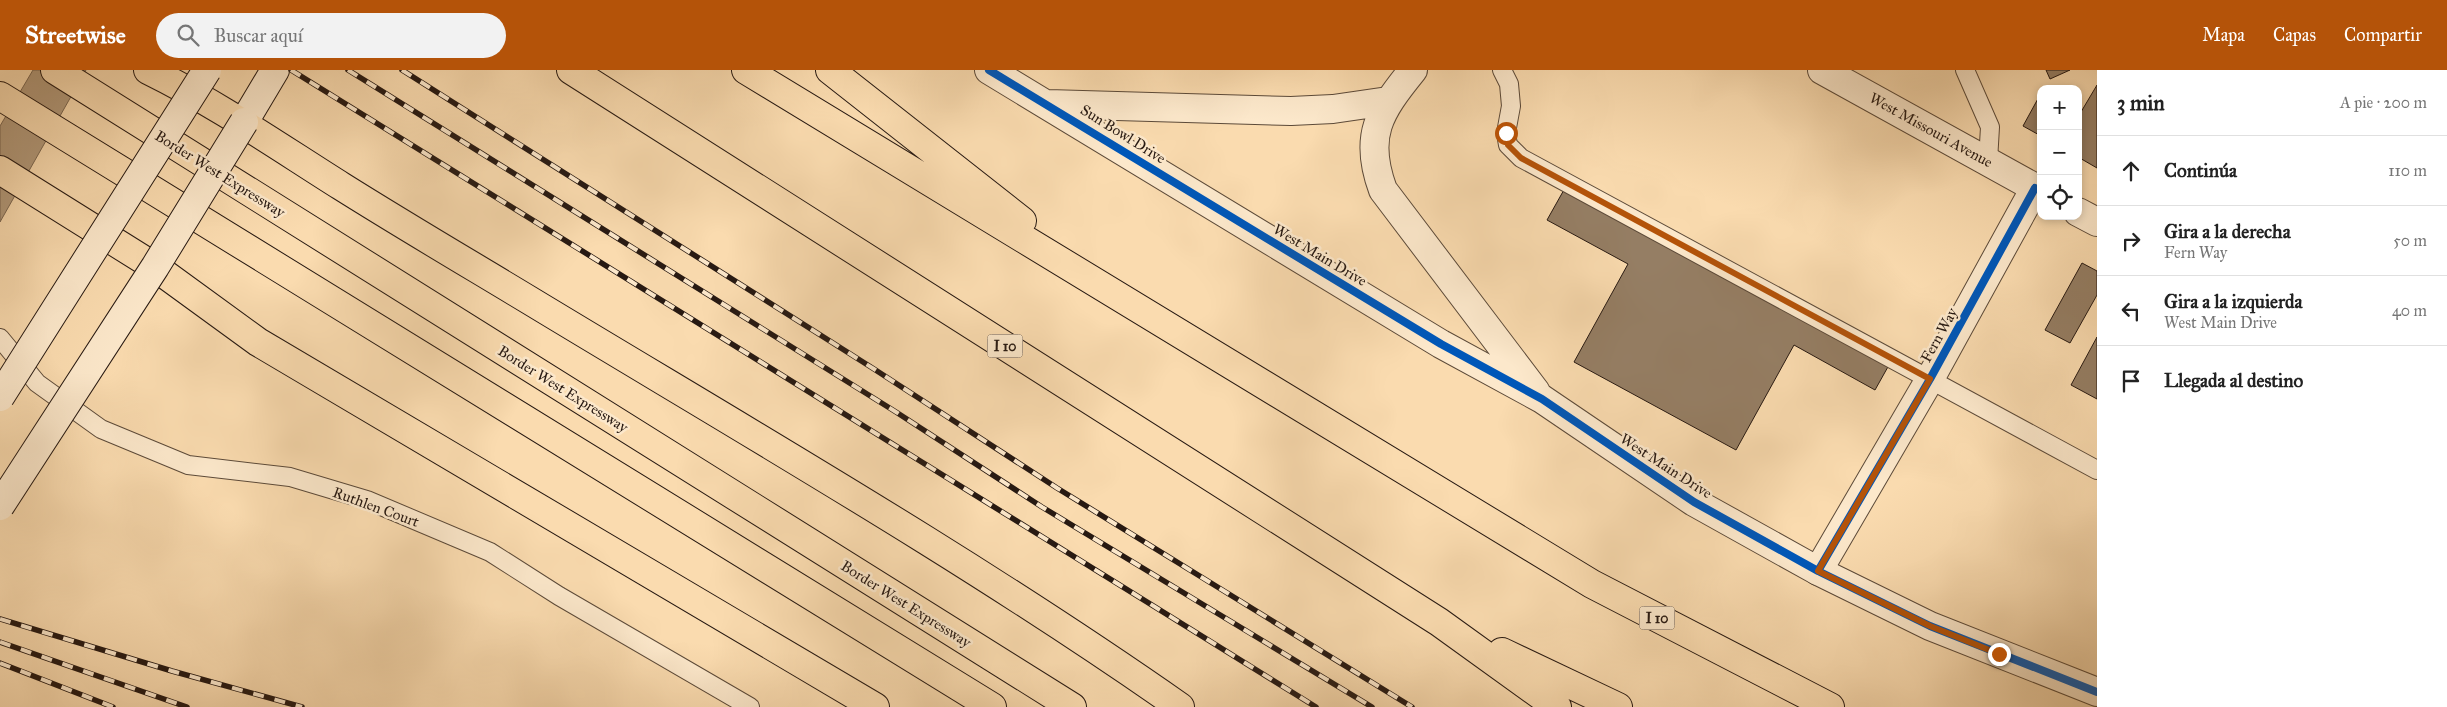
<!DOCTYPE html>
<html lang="es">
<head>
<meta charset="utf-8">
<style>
	:root { --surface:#fff; --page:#f2f2f2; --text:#222; --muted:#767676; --line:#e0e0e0; --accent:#b45309 }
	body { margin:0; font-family:"IM FELL Great Primer",serif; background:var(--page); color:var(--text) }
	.controls { position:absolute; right:15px; top:15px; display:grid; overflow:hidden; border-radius:10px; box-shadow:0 2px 8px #0003 }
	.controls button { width:45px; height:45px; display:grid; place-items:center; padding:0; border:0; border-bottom:1px solid var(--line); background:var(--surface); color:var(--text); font:25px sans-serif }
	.stop { position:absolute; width:15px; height:15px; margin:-11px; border:4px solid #b45309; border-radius:50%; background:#fff }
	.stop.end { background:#b45309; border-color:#fff; box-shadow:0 1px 5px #0008 }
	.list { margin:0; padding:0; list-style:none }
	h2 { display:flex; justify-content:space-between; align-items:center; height:65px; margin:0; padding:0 20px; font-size:21px }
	h2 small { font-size:16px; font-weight:400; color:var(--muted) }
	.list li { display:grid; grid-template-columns:32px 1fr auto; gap:15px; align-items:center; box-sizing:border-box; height:70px; padding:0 20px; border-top:1px solid var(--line) }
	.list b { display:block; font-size:19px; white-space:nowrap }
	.list p { margin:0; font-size:16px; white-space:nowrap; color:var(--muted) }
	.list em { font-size:16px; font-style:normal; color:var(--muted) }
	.icon { flex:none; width:28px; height:28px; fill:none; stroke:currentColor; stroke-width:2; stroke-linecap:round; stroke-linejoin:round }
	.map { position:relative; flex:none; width:2097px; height:637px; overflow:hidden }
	header { display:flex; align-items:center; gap:30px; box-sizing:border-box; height:70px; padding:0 25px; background:var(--accent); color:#fff }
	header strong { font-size:24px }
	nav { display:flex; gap:28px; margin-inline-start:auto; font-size:18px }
	.search { width:350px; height:45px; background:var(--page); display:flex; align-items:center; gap:12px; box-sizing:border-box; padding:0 18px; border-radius:28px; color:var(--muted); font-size:19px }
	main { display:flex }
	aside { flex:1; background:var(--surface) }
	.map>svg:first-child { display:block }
	.water { fill:#b2997a; stroke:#7a6650 }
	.building { fill:#957e64; stroke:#271912 }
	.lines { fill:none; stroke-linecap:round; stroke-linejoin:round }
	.service-casing { stroke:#5c4a39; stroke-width:20 }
	.minor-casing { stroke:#5c4a39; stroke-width:30 }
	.tertiary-casing { stroke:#5c4a39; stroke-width:30 }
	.secondary-casing { stroke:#271912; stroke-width:30 }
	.motorway-casing { stroke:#271912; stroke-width:30 }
	.service { stroke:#fce8cb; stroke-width:18 }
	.minor { stroke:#fce8cb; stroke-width:28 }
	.tertiary { stroke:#fce8cb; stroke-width:28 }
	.secondary { stroke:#fce8cb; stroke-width:28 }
	.motorway { stroke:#fadbaf; stroke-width:28 }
	.rail-casing { stroke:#271912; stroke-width:5.5 }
	.rail { stroke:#fce8cb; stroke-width:4; stroke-dasharray:11; stroke-linecap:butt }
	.secondary-bridge-casing { stroke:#271912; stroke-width:30; stroke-linecap:butt }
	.secondary-bridge { stroke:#fce8cb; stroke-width:28 }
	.cycleway-casing { stroke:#fce8cb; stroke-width:11 }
	.cycleway { stroke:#0057b8; stroke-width:8 }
	.route { stroke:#b45309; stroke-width:6 }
	.labels { text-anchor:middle; stroke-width:5; stroke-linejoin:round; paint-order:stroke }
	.shield { fill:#fce8cb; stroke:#67574a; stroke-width:1 }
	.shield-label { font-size:14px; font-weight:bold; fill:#271912 }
	.street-label { font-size:15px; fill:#271912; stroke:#fce8cb }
</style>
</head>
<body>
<header>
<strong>Streetwise</strong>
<div class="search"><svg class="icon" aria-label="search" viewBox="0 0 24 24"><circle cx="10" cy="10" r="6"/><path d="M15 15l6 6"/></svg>Buscar aquí</div>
<nav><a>Mapa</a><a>Capas</a><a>Compartir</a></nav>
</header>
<main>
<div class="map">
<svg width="2097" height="637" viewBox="0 0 2097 637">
	<rect width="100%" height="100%" fill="#fadbaf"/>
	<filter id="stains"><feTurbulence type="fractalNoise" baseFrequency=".004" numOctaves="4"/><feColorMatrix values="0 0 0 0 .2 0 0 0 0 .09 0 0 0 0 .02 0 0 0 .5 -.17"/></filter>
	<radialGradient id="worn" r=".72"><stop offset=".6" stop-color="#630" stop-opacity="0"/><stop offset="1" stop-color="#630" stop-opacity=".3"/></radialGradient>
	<path class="water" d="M 33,0 L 86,0 L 0,152 L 0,56 Z"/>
	<path class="building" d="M 2046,0 L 2070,0 L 2050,9 Z
		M 2097,15 L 2097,98 L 2078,87 L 2078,47 Z
		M 2040,25 L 2041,26 L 2041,66 L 2023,56 Z
		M 1565,118 L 1889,295 L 1875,320 L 1794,275 L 1736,380 L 1574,292 L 1628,194 L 1547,150 Z
		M 2082,193 L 2097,201 L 2097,225 L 2070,273 L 2045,260 Z
		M 2097,267 L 2097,329 L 2071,315 Z"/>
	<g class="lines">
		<defs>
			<path id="service" d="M 1502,0 L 1509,14 L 1511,36 L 1506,63 L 1508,75 L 1521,88 L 2097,400
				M 1965,0 L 1990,57 L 1988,91
				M 0,268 L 37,313 L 101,359 L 188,395 L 290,407 L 367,430 L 490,482 L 559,526 L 750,637"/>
			<path id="minor" d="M 1822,0 L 2041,121
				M 2078,142 L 2097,152
				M 1818,501 L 1930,309 L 2035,118"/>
			<path id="tertiary" d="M 989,0 L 1441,274 L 1542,329 L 1694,432 L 1818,501 L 1930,556 L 2097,622
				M 1413,0 C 1379,42 1363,66 1383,120 L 1536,322
				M 1048,34 L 1291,41 L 1333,39 L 1388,31"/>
			<path id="secondary" d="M 244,52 L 275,0"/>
			<path id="motorway" d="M 55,0 L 1072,637
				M 148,0 C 217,34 276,75 341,116 C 403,155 466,192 529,230 C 747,362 970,490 1180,637
				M 571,0 L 1439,552 L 1557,637
				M 746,0 L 1592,514 L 1830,637
				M 830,0 L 1022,151
				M 0,26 L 992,637
				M 0,100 L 155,197 L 258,272 L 875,637
				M 1502,582 L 1618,637"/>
		</defs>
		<use href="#service" class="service-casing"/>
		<use href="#minor" class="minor-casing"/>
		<use href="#tertiary" class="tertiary-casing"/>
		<use href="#secondary" class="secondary-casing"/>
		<use href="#motorway" class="motorway-casing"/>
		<use href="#service" class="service"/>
		<use href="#minor" class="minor"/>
		<use href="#tertiary" class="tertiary"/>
		<use href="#secondary" class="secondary"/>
		<use href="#motorway" class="motorway"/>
		<defs>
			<path id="rail" d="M 291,0 L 1316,637
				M 348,0 L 896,342 L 1042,437 L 1372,637
				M 402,0 L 874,299 L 1057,418 L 1412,637
				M 0,549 L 172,601 L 302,637
				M 0,572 L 187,637
				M 0,593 L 113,637"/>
		</defs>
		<use href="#rail" class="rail-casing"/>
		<use href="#rail" class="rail"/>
		<defs>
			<path id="secondary-bridge" d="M 0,327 L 207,0
				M 0,436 L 155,197 L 244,52"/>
		</defs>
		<use href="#secondary-bridge" class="secondary-bridge-casing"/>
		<use href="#secondary-bridge" class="secondary-bridge"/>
		<defs>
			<path id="cycleway" d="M 989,0 L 1441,274 L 1542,329 L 1694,432 L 1818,501 L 1930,556 L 2097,622
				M 1818,501 L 1930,309 L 2035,118"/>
		</defs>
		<use href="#cycleway" class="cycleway-casing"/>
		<use href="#cycleway" class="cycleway"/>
	</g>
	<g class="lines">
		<path class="route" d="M 1506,63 L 1508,75 L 1521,88 L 1930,309 L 1818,501 L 1930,556 L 1999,584"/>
	</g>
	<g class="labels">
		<g class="shield">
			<rect x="987.5" y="264.5" width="35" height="23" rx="4"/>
			<rect x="1639.5" y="536.5" width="35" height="23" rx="4"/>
		</g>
		<g class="shield-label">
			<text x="1005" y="281">I 10</text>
			<text x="1657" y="553">I 10</text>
		</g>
		<g class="street-label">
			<text transform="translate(1931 60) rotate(29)" y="5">West Missouri Avenue</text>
			<text transform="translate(1123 64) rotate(32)" y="5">Sun Bowl Drive</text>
			<text transform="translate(220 104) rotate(32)" y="5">Border West Expressway</text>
			<text transform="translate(1320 185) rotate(31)" y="5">West Main Drive</text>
			<text transform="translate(1939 265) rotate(-61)" y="5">Fern Way</text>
			<text transform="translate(563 319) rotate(32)" y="5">Border West Expressway</text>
			<text transform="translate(1666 396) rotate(33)" y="5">West Main Drive</text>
			<text transform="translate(376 437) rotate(20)" y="5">Ruthlen Court</text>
			<text transform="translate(906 534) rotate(32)" y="5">Border West Expressway</text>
		</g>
	</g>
	<rect width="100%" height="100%" filter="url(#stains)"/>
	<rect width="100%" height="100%" fill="url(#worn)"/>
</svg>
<div class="controls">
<button>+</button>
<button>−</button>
<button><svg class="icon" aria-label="locate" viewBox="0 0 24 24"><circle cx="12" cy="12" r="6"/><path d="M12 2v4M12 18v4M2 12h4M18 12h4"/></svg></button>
</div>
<div class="stop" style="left:1506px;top:63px"></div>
<div class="stop end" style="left:1999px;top:584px"></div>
</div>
<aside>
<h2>3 min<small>A pie · 200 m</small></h2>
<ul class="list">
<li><svg class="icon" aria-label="ahead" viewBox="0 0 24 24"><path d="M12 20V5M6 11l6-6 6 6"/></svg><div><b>Continúa</b></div><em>110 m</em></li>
<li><svg class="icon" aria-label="right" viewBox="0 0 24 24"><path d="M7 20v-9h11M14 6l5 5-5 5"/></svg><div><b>Gira a la derecha</b><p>Fern Way</p></div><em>50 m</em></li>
<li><svg class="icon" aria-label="left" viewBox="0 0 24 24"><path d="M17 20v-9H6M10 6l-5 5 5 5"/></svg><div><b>Gira a la izquierda</b><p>West Main Drive</p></div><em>40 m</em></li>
<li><svg class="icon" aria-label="arrive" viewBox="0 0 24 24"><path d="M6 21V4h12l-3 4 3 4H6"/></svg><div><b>Llegada al destino</b></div></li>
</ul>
</aside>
</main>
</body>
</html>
